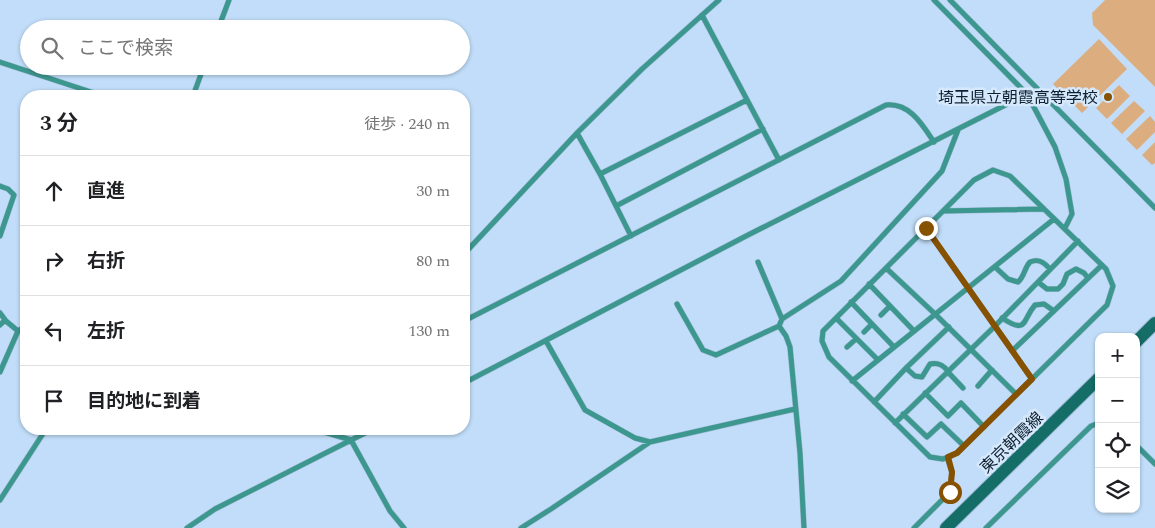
<!DOCTYPE html>
<html lang="ja">
<head>
<meta charset="utf-8">
<style>
	:root { --surface:#fff; --page:#f2f2f2; --text:#202124; --muted:#757577; --line:#e0e0e0 }
	body { margin:0; font-family:Spectral,"Noto Sans JP",serif; background:var(--page); color:var(--text) }
	.controls { position:absolute; right:15px; bottom:15px; display:grid; overflow:hidden; border-radius:10px; box-shadow:0 1px 4px #0004 }
	.controls button { width:45px; height:45px; display:grid; place-items:center; padding:0; border:0; border-bottom:1px solid var(--line); background:var(--surface); color:var(--text); font:25px sans-serif }
	.stop { position:absolute; width:15px; height:15px; margin:-11px; border:4px solid #865100; border-radius:50%; background:#fff }
	.stop.end { background:#865100; border-color:#fff; box-shadow:0 1px 5px #0008 }
	.list { margin:0; padding:0; list-style:none }
	h2 { display:flex; justify-content:space-between; align-items:center; height:65px; margin:0; padding:0 20px; font-size:21px }
	h2 small { font-size:16px; font-weight:400; color:var(--muted) }
	.list li { display:grid; grid-template-columns:32px 1fr auto; gap:15px; align-items:center; box-sizing:border-box; height:70px; padding:0 20px; border-top:1px solid var(--line) }
	.list b { display:block; font-size:19px; white-space:nowrap }
	.list em { font-size:16px; font-style:normal; color:var(--muted) }
	.icon { flex:none; width:28px; height:28px; fill:none; stroke:currentColor; stroke-width:2; stroke-linecap:round; stroke-linejoin:round }
	.map { position:relative; flex:none; width:1155px; height:528px; overflow:hidden }
	.search { position:absolute; background:var(--surface); box-shadow:0 1px 4px #0004; left:20px; top:20px; width:450px; height:55px; display:flex; align-items:center; gap:12px; box-sizing:border-box; padding:0 18px; border-radius:28px; color:var(--muted); font-size:19px }
	.panel { position:absolute; background:var(--surface); box-shadow:0 1px 4px #0004; left:20px; top:90px; width:450px; height:345px; border-radius:20px }
	.map>svg:first-child { display:block }
	.green { fill:#dcae7f }
	.lines { fill:none; stroke-linecap:round; stroke-linejoin:round }
	.lane-casing { stroke:#a1bbd5; stroke-width:6 }
	.secondary-casing { stroke:#a1bbd5; stroke-width:14 }
	.lane { stroke:#3c978f; stroke-width:5 }
	.secondary { stroke:#146d66; stroke-width:12 }
	.route { stroke:#865100; stroke-width:6 }
	.poi-dot { fill:#865100; stroke:#d6e9fc; stroke-width:2 }
	.labels { text-anchor:middle; stroke-width:5; stroke-linejoin:round; paint-order:stroke }
	.poi-label { font-size:16px; fill:#0d2030; stroke:#d6e9fc; text-anchor:end }
	.street-label { font-size:16px; fill:#0d2030; stroke:#d6e9fc }
</style>
</head>
<body>
<div class="map">
<svg width="1155" height="528" viewBox="0 0 1155 528">
	<rect width="100%" height="100%" fill="#c1ddf9"/>
	<path class="green" d="M 1105,0 L 1155,0 L 1155,87 L 1093,25 L 1092,13 Z
		M 1099,39 L 1127,69 L 1082,113 L 1053,84 Z
		M 1119,85 L 1130,96 L 1107,119 L 1096,108 Z
		M 1134,101 L 1145,111 L 1122,134 L 1111,123 Z
		M 1150,116 L 1155,122 L 1155,132 L 1137,150 L 1126,139 Z
		M 1155,142 L 1155,163 L 1152,165 L 1142,155 Z"/>
	<g class="lines">
		<defs>
			<path id="lane" d="M 934,0 L 1027,94 L 1055,147 L 1066,179 L 1072,214 L 1065,228
				M 950,0 L 1155,208
				M 702,15 L 779,160
				M 74,27 L 80,29
				M 218,29 L 229,0
				M 0,62 L 94,93 L 96,96
				M 185,66 L 202,72
				M 193,96 L 204,66
				M 577,133 L 600,174 L 631,236
				M 993,170 L 1010,176 L 1106,269 L 1113,286 L 1107,305 L 957,453 L 943,459 L 930,457 L 829,357 L 822,341 L 823,331 L 974,180 Z
				M 600,174 L 747,100
				M 0,186 L 8,189 L 14,195 L 0,236
				M 616,206 L 763,129
				M 943,211 L 1044,209
				M 926,228 L 1032,379
				M 464,254 L 577,133 L 642,69 L 719,0
				M 758,262 L 782,319
				M 995,267 L 1008,279 L 1018,282 C 1025,276 1024,268 1030,262 C 1039,258 1045,263 1050,269
				M 886,268 L 935,314 L 1016,394
				M 1038,282 L 1047,289 L 1058,289 L 1063,284 L 1067,274 L 1076,269 L 1084,273 L 1088,278
				M 869,284 L 914,331
				M 851,302 L 894,347
				M 677,304 L 703,350 L 716,355 L 779,326
				M 0,313 L 6,321 L 18,331
				M 881,315 L 890,306
				M 836,318 L 878,360
				M 1002,318 C 1028,335 1022,320 1035,305 L 1044,304 L 1054,311
				M 464,321 L 886,105 C 910,103 922,124 934,142
				M 0,325 L 5,320
				M 864,332 L 872,324
				M 546,341 L 585,410 L 635,438 L 650,442
				M 847,347 L 856,339
				M 1012,351 L 1102,265
				M 906,368 L 915,376 L 922,377 L 930,364 C 938,362 943,365 948,371
				M 947,371 L 963,388
				M 0,372 L 18,331 L 21,329 L 26,330
				M 852,381 L 1054,219
				M 464,383 L 748,235 L 1037,89
				M 978,386 L 992,370
				M 925,393 L 948,416 L 961,403 L 984,427
				M 874,402 L 906,368 L 949,327
				M 903,414 L 927,437 L 941,424 L 964,446
				M 895,423 L 995,326 L 1078,241
				M 314,429 L 351,440 L 390,511 L 404,528
				M 1136,445 L 1155,464
				M 0,500 L 46,429
				M 187,528 L 215,509 L 373,429
				M 521,528 L 551,509 L 650,442 L 795,409
				M 804,528 L 800,453 L 790,347 L 786,336 L 779,326 L 782,319 L 841,281 L 942,171 L 958,130
				M 914,528 L 950,492 L 952,472 L 947,457
				M 986,528 L 1091,426 L 1099,423"/>
			<path id="secondary" d="M 1136,342 L 1155,323
				M 946,528 L 1099,378"/>
		</defs>
		<use href="#lane" class="lane-casing"/>
		<use href="#secondary" class="secondary-casing"/>
		<use href="#lane" class="lane"/>
		<use href="#secondary" class="secondary"/>
	</g>
	<g class="lines">
		<path class="route" d="M 926,228 L 1032,379 L 957,453 L 948,457 L 952,472 L 950,492"/>
	</g>
	<circle class="poi-dot" cx="1108" cy="97" r="5"/>
	<g class="labels">
		<g class="poi-label">
			<text x="1098" y="103">埼玉県立朝霞高等学校</text>
		</g>
		<g class="street-label">
			<text transform="translate(1011 442) rotate(-44)" y="6">東京朝霞線</text>
		</g>
	</g>
</svg>
<div class="controls">
<button>+</button>
<button>−</button>
<button><svg class="icon" aria-label="locate" viewBox="0 0 24 24"><circle cx="12" cy="12" r="6"/><path d="M12 2v4M12 18v4M2 12h4M18 12h4"/></svg></button>
<button><svg class="icon" aria-label="layers" viewBox="0 0 24 24"><path d="M12 4l9 5-9 5-9-5zM3 14l9 5 9-5"/></svg></button>
</div>
<div class="stop" style="left:950px;top:492px"></div>
<div class="stop end" style="left:926px;top:228px"></div>
<div class="search"><svg class="icon" aria-label="search" viewBox="0 0 24 24"><circle cx="10" cy="10" r="6"/><path d="M15 15l6 6"/></svg>ここで検索</div>
<section class="panel">
<h2>3 分<small>徒歩 · 240 m</small></h2>
<ul class="list">
<li><svg class="icon" aria-label="ahead" viewBox="0 0 24 24"><path d="M12 20V5M6 11l6-6 6 6"/></svg><div><b>直進</b></div><em>30 m</em></li>
<li><svg class="icon" aria-label="right" viewBox="0 0 24 24"><path d="M7 20v-9h11M14 6l5 5-5 5"/></svg><div><b>右折</b></div><em>80 m</em></li>
<li><svg class="icon" aria-label="left" viewBox="0 0 24 24"><path d="M17 20v-9H6M10 6l-5 5 5 5"/></svg><div><b>左折</b></div><em>130 m</em></li>
<li><svg class="icon" aria-label="arrive" viewBox="0 0 24 24"><path d="M6 21V4h12l-3 4 3 4H6"/></svg><div><b>目的地に到着</b></div></li>
</ul>
</section>
</div>
</body>
</html>
